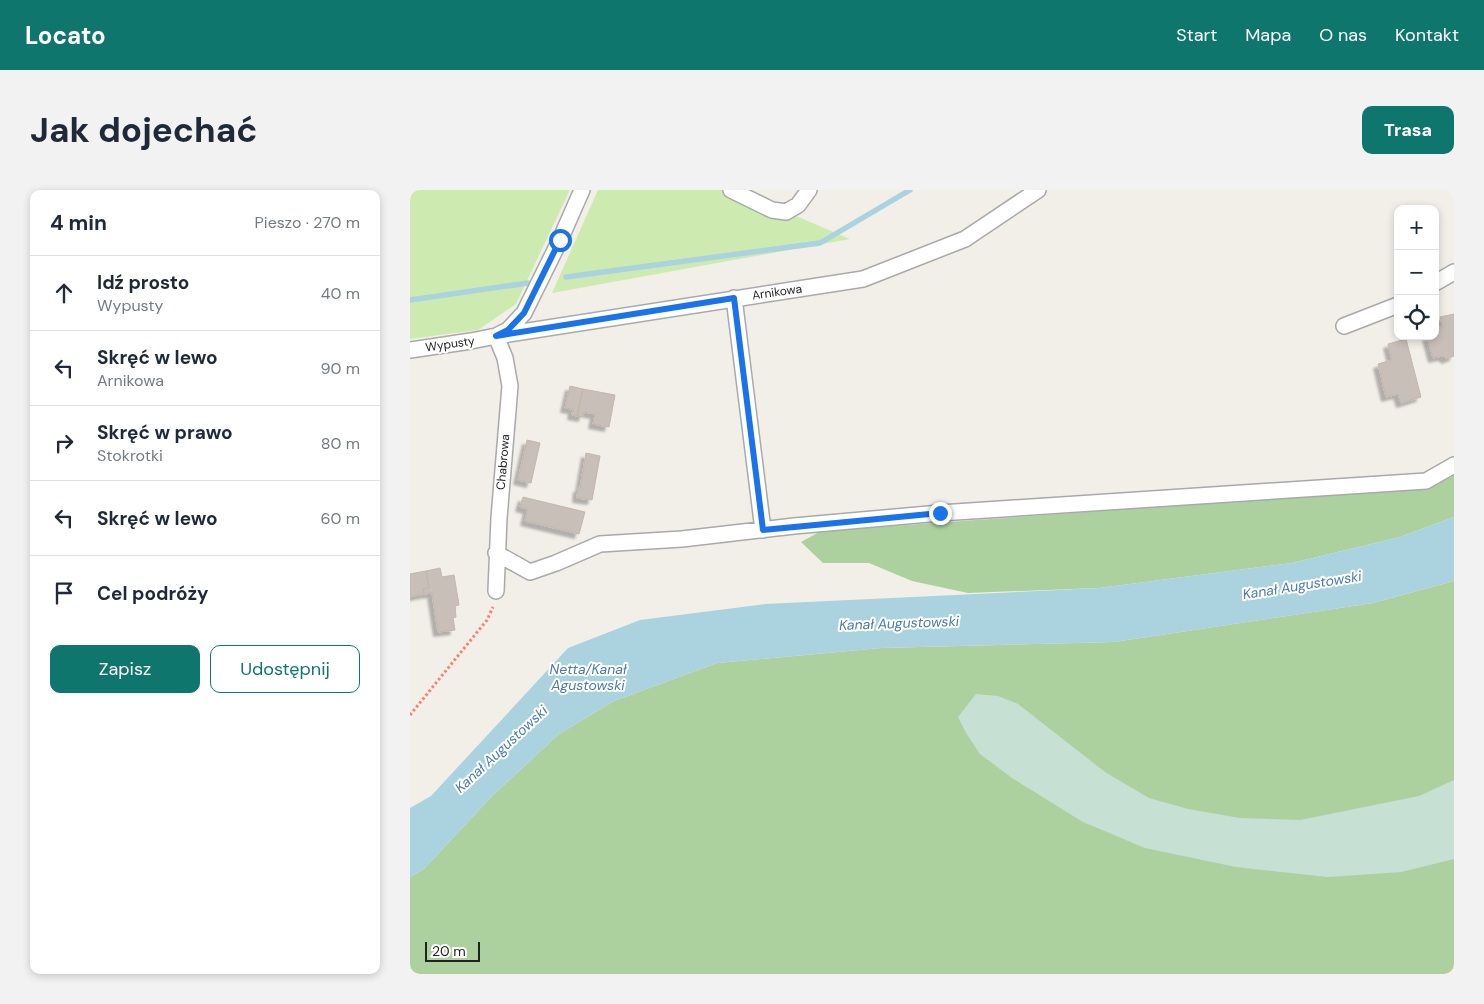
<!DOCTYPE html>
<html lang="pl">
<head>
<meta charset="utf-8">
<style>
	:root { --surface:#fff; --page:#f2f2f3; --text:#1f2937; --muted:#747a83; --line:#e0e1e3; --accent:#0f766e }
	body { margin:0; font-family:"DM Sans",sans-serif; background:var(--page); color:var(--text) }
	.controls { position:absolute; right:15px; top:15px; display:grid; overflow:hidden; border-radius:10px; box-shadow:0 2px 8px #0003 }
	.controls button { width:45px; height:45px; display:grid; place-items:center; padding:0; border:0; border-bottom:1px solid var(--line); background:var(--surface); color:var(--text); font:25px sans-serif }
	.scale { position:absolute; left:15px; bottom:12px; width:55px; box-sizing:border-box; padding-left:5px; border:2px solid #222; border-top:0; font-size:14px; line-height:18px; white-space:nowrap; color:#222; -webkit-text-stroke:4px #fff; paint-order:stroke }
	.stop { position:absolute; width:15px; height:15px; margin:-11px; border:4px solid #1a73e8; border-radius:50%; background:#fff }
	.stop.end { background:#1a73e8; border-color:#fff; box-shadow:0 1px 5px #0008 }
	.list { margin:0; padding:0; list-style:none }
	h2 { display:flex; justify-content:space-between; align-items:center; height:65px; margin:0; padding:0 20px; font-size:21px }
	h2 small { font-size:16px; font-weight:400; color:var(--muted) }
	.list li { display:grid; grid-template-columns:32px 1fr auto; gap:15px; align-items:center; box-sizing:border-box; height:75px; padding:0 20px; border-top:1px solid var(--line) }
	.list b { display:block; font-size:19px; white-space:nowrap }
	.list p { margin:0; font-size:16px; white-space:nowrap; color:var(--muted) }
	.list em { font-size:16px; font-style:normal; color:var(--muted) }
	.actions { display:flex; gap:10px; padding:15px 20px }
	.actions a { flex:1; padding:11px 0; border:1px solid var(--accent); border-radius:10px; text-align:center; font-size:18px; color:var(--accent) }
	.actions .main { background:var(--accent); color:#fff }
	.icon { flex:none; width:28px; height:28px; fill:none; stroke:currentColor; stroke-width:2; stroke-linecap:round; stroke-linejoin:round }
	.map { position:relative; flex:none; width:1044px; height:784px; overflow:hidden; border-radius:10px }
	header { display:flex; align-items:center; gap:30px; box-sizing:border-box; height:70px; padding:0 25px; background:var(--accent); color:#fff }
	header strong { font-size:24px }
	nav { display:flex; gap:28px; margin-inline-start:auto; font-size:18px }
	.intro { display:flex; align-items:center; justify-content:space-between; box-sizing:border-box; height:120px; padding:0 30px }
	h1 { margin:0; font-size:35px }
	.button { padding:12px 22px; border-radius:10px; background:var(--accent); color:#fff; font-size:18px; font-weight:700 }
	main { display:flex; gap:30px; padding:0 30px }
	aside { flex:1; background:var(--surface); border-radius:10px; box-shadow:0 2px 8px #0003 }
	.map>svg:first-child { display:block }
	.grass { fill:#cdebb0 }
	.forest { fill:#add19e }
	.wetland { fill:#c6e0d4 }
	.water { fill:#aad3df }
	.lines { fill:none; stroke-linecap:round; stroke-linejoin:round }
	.stream { stroke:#aad3df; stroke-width:5.5 }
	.building { fill:#c7bfb8; stroke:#c4b6ab; filter:url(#shadow) }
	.street-casing { stroke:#a9a9a9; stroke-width:18 }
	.path { stroke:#fa8072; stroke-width:3; stroke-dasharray:2.5 2.5; stroke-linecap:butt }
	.street { stroke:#fff; stroke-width:15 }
	.route { stroke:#1a73e8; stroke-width:6 }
	.labels { text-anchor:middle; stroke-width:4; stroke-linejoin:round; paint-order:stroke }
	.street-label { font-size:12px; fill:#222; stroke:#fff }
	.water-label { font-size:14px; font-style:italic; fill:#4a7aab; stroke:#fff }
</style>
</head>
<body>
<header>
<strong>Locato</strong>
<nav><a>Start</a><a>Mapa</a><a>O nas</a><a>Kontakt</a></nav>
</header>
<div class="intro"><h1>Jak dojechać</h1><a class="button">Trasa</a></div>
<main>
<aside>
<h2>4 min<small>Pieszo · 270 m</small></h2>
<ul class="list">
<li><svg class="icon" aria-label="ahead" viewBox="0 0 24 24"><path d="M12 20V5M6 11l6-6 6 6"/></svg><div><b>Idź prosto</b><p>Wypusty</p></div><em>40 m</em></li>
<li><svg class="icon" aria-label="left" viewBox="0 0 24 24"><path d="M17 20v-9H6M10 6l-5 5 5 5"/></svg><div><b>Skręć w lewo</b><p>Arnikowa</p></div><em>90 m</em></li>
<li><svg class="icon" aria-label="right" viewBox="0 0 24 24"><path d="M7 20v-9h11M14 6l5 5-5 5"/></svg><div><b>Skręć w prawo</b><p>Stokrotki</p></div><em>80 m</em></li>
<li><svg class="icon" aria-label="left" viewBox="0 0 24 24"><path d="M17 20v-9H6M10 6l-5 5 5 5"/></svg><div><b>Skręć w lewo</b></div><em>60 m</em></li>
<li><svg class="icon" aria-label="arrive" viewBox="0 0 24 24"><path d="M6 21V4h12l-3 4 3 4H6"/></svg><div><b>Cel podróży</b></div></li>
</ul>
<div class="actions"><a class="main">Zapisz</a><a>Udostępnij</a></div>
</aside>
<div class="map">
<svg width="1044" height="784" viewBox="0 0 1044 784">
	<defs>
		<filter id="shadow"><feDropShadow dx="-4.5" dy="4.5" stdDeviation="1" flood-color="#0004"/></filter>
	</defs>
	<rect width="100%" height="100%" fill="#f2efe9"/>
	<path class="grass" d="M 0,0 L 160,0 L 106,114 L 68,140 L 0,149 Z
		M 188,0 L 325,0 L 440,49 L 142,103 Z"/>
	<path class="forest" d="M 1044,284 L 1044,327 L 990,347 L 882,373 L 689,398 L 558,403 L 502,391 L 459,373 L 413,373 L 391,352 L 411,341 L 1013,298 Z
		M 1044,391 L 1044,784 L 0,784 L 0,687 L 14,679 L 80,608 L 149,544 L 204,511 L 307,473 L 471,458 L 704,452 L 963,413 Z"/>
	<path class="wetland" d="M 566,504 L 588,506 L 608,514 L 695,582 L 739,608 L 778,619 L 830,628 L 890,630 L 1009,606 L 1044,590 L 1044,669 L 991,682 L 918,687 L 826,677 L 735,658 L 673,632 L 602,588 L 570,564 L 556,543 L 548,527 Z"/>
	<path class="water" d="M 1044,327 L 1044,391 L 963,413 L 704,452 L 471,458 L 307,473 L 204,511 L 149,544 L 80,608 L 14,679 L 0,687 L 0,618 L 21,606 L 158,458 L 230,430 L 355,414 L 689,398 L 882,373 L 990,347 Z"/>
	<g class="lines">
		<path class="stream" d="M 156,87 L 410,53 L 500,0
			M 0,110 L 118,93"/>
	</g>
	<path class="building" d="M 1044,124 L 1044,166 L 1036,169 L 1033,166 L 1023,168 L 1017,146 L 1025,146 L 1025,138 L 1033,136 L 1030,127 Z
		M 996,149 L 1011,207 L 991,213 L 988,204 L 976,207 L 968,174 L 982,170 L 978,154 Z
		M 160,196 L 173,199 L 167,226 L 162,225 L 163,219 L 155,218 Z
		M 173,199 L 205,205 L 199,237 L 183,234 L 185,224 L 174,222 L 173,227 L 167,226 Z
		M 117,250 L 130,253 L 121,293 L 108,290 Z
		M 176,263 L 190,266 L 182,310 L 167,308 L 168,298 L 170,298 Z
		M 113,307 L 175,322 L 169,344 L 115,331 L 118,319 L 110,317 Z
		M 30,378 L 32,387 L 44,385 L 49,415 L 45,416 L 46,427 L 43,428 L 45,440 L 28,442 L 22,403 L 14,404 L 13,399 L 19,398 L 16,381 Z
		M 16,381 L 19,398 L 13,399 L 14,404 L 0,407 L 0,384 Z"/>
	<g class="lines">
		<defs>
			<path id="street" d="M 321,0 L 362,20 L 376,22 L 388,15 L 399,0
				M 1025,93 L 1044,82
				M 324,108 L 353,340
				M 934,136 L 988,115
				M 86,146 L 453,89 L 555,49 L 628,0
				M 0,160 L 61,151 L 86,146 L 98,140 L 114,123 L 150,50 L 172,0
				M 86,363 L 120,382 L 146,373 L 190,354 L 272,349 L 384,336 L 530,323 L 1016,291 L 1044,275
				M 86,401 L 89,328 L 100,196 L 95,168 L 86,146"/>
		</defs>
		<use href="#street" class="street-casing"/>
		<path class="path" d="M 0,525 L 77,430 L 83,417"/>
		<use href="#street" class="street"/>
	</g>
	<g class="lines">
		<path class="route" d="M 150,50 L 114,123 L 98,140 L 86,146 L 324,108 L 353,340 L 530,323"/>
	</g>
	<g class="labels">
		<g class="street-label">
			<text transform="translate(367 102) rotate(-8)" y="4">Arnikowa</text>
			<text transform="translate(40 154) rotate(-8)" y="4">Wypusty</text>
			<text transform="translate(93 272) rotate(-85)" y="4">Chabrowa</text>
		</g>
		<g class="water-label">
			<text transform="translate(892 395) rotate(-9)" y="5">Kanał Augustowski</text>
			<text transform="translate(489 433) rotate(-2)" y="5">Kanał Augustowski</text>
			<text x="178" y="484">Netta/Kanał<tspan x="178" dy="16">Agustowski</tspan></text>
			<text transform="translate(91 559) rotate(-43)" y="5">Kanał Augustowski</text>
		</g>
	</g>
</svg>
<div class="controls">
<button>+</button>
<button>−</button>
<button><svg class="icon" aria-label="locate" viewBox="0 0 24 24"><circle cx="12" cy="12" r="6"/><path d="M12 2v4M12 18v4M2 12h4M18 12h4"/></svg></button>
</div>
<div class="scale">20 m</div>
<div class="stop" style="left:150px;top:50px"></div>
<div class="stop end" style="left:530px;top:323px"></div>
</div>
</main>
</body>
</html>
